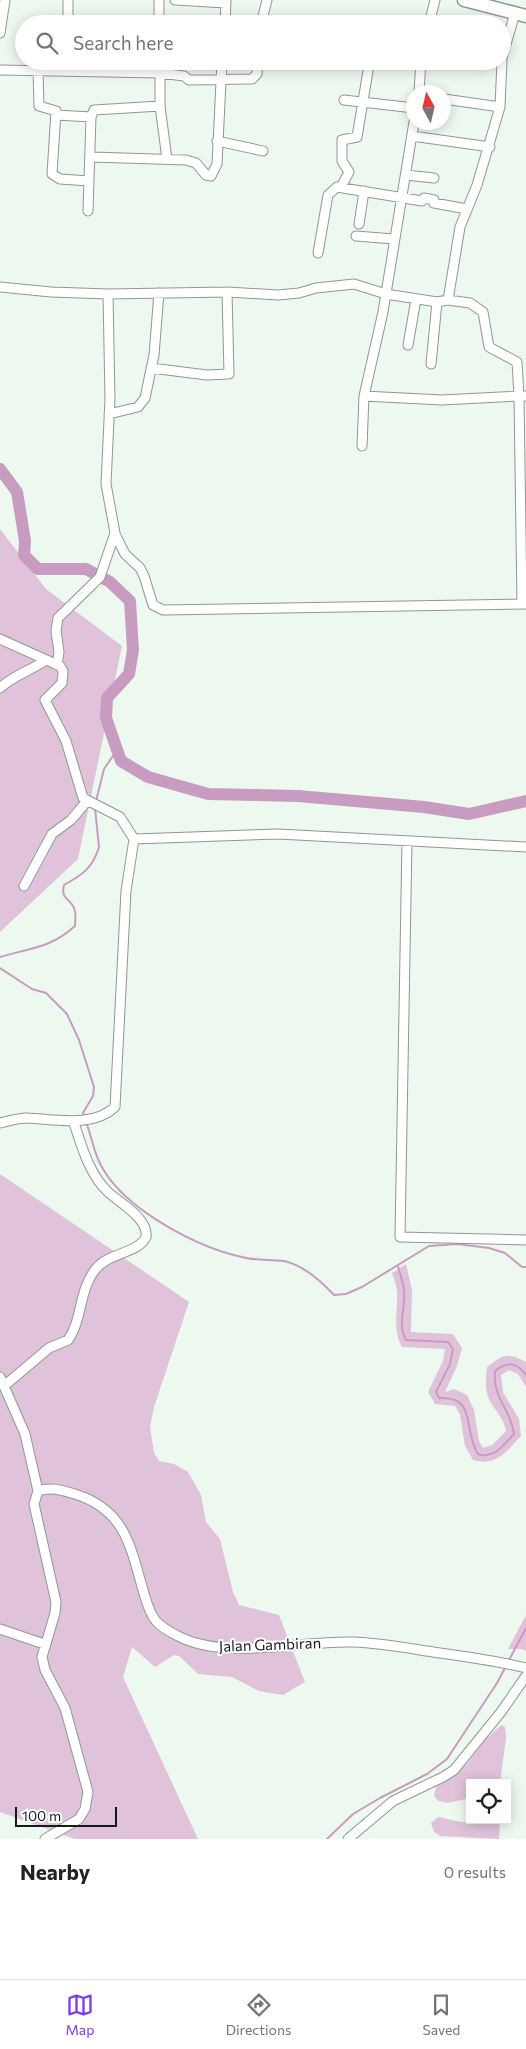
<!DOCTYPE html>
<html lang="en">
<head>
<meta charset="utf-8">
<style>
	:root { --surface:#fff; --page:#f6f6f6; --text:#202124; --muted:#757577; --line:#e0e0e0; --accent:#7c3aed }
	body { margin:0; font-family:Commissioner,sans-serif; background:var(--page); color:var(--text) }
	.controls { position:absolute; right:15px; bottom:15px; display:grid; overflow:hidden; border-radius:0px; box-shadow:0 2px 12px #0003 }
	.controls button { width:45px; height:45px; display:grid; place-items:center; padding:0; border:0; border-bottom:1px solid var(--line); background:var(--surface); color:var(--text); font:25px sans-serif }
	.compass { position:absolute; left:406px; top:85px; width:45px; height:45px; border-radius:50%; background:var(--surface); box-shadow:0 2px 12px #0003; rotate:352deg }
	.scale { position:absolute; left:15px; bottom:12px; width:102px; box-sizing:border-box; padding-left:5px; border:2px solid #171b17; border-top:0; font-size:14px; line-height:18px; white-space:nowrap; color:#171b17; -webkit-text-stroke:4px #fff; paint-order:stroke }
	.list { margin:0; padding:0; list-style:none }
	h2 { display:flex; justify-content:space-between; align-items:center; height:65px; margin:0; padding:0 20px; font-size:21px }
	h2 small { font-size:16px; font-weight:400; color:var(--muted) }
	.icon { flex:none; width:28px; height:28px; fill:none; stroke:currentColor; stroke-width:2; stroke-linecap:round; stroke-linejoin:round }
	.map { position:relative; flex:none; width:526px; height:1839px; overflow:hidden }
	.search { position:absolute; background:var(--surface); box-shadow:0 2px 12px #0003; left:15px; right:15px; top:15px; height:55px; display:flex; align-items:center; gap:12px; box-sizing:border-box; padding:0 18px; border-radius:28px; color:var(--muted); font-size:19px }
	.sheet { height:140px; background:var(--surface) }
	nav { display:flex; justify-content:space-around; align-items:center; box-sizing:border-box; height:70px; border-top:1px solid var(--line); background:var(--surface); font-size:14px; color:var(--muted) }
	nav a { display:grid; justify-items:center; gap:2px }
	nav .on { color:var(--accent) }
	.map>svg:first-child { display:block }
	.green { fill:#e0c3da }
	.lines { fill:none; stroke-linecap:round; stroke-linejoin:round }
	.stream { stroke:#c89bc0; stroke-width:2 }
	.river { stroke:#c89bc0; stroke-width:12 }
	.minor-casing { stroke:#8e998f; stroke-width:11 }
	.highway-casing { stroke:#8e998f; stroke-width:15 }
	.minor { stroke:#fff; stroke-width:9 }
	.highway { stroke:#fff; stroke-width:12 }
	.labels { text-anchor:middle; stroke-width:4; stroke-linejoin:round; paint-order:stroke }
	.street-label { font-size:15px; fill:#171b17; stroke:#fff }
</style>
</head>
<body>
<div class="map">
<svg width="526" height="1839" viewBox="0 0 526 1839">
	<rect width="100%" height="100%" fill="#edf9ee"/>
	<path class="green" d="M 0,529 L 46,589 L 122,646 L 78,859 L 0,932 Z
		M 0,1174 L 189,1302 L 154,1407 L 150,1427 L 154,1453 L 159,1461 L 174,1464 L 188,1472 L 201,1495 L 206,1522 L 220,1539 L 233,1592 L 239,1605 L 279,1615 L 305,1682 L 283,1695 L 259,1691 L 232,1677 L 198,1674 L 179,1656 L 174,1655 L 155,1667 L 132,1647 L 123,1677 L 198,1839 L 75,1839 L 0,1812 Z
		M 406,1264 L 412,1290 L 411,1332 L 453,1334 L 462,1348 L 457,1366 L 445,1392 L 454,1389 L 467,1395 L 474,1410 L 479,1441 L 483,1448 L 492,1445 L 506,1431 C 504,1418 494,1410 489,1399 C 484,1388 486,1378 487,1367 C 504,1354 507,1352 526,1362 L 526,1387 L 518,1374 L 509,1370 L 501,1375 L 503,1392 L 519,1419 L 521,1436 C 507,1451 496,1467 473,1460 L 465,1446 L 460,1415 L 455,1406 L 435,1404 L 428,1392 L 443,1361 L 445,1349 L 402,1347 C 392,1328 398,1313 397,1293 C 397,1286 394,1279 392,1273 Z
		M 526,1615 L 526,1651 L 522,1649 L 508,1649 Z
		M 501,1725 L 505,1727 L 506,1738 L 500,1783 L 470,1783 L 470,1798 L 448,1803 L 438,1801 L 434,1796 L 436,1787 L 467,1764 L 484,1741 Z
		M 438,1817 L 461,1822 L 500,1820 L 499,1839 L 440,1836 L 434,1832 L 431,1823 Z"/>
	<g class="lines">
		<path class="stream" d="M 96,801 L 104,769 L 117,750
			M 0,957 C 30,948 51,948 75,926 C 75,919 77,912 73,906 C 67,897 61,898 64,885 C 82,875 93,868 99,847 L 95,808
			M 0,968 L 32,989 L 46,993 L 67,1014 L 79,1040 L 94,1087 L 93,1096 L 83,1113 L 85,1118
			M 86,1122 C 92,1137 94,1155 103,1169 C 127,1210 196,1247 242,1257 C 255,1261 270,1259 284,1261 C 303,1265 321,1281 334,1295 L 346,1294 L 362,1287 L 429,1246 L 457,1244 L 489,1248 L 505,1253 L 522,1267 L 526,1267
			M 398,1266 C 400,1274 403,1282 404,1290 C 406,1307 397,1324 406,1340 L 448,1342 L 453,1349 L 450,1364 L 436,1392 L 439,1398 C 478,1396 462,1429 478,1454 C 494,1460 504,1444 514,1434 C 511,1409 492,1398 495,1371 C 507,1362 516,1361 526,1375
			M 508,1662 L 526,1628
			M 327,1839 L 353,1814 L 380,1798 L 427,1774 L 447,1759 L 497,1683 L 506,1666"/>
		<path class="river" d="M 0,469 L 17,492 L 25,541 L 24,555 L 38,569 L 86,569 L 110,582 L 130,601 L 133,650 L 129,674 L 107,698 L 106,718 L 121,761 L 148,777 L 208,794 L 298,796 L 424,807 L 469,814 L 526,801"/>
		<defs>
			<path id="minor" d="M 68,0 L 68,24
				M 159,0 L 159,24
				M 175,0 L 226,3
				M 225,24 L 226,0
				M 261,24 L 267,0
				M 429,24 L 435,0
				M 0,33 L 5,0
				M 502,58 L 515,13
				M 160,61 L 160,106 L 167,159
				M 0,70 L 160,73 L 184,76 L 189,80 L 252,79 L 257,74 L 258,61
				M 38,70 L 39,106 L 56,111 L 52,174 L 60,179 L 89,181
				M 419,92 L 421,61
				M 444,99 L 500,107
				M 344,100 L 414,108
				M 56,115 L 91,117 L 94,110 L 160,106
				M 414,122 L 383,312 L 364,396 L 442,400 L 519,396 L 522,604
				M 412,136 L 490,147
				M 217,141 L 263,151
				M 91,157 L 186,160 L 196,163 L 206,175 L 211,176 L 217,164 L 222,61
				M 406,175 L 434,178
				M 341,187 L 349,172 L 342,161 L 342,140 L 357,137 L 369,65
				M 88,211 L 91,117
				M 359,224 L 364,191
				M 356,236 L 394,239
				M 318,253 L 328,195 L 337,187 L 422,201 L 424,198 L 434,200 L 434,203 L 467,209
				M 0,287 L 51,292 L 108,294 L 110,399 L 106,484 L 115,533 L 100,577 L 58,618 L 56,631 L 59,652 L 57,665
				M 108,294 L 227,292 L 278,295 L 299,293 L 316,288 L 354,284 L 386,294 L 437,302 L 448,300 L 470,303 L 483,312 L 489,347 L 517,362 L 519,396 L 526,396
				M 448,300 L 460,227 L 477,185 L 500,107 L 502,61
				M 408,345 L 416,299
				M 431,364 L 437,302
				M 151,368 L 207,375 L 229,374 L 227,292
				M 109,414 L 138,407 L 145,398 L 154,355 L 159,293
				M 362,446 L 364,396
				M 115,534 L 125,554 L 140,568 L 144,576 L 153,605 L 163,610 L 526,604
				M 0,639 L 60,666 L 63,671 L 62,683 L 45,700 L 66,741 L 83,798 L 120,817 L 134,839 L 278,834 L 526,847
				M 0,688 C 14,675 30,671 46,660
				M 407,841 L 400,1237 L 526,1240
				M 24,886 L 52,834 L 71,820 L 87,801
				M 0,1123 C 9,1121 18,1118 27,1118 C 54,1119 93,1128 115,1107 L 126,891 L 134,839
				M 0,1377 L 25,1434 L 38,1491
				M 4,1386 L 49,1348 L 68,1340 C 82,1321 79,1290 95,1270 C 108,1252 138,1254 146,1237 C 149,1219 120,1203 108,1192 C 89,1174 82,1147 74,1123
				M 38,1491 C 51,1486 63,1491 75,1494 C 125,1510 130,1545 143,1590 C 146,1600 149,1613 156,1621 C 162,1628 170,1632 178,1636 C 226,1661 301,1640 354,1642 C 383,1643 412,1649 440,1653 C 469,1657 498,1661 526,1668
				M 38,1491 L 34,1504 L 56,1602 L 55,1613 L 42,1657 L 45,1670 L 65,1708 L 88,1792 L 85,1809 L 79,1819 L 45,1839
				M 0,1629 L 44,1644
				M 348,1839 L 393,1801 L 443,1777 L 454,1770 L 501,1712 L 526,1676"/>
			<path id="highway" d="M 464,0 L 526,16"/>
		</defs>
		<use href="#minor" class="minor-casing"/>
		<use href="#highway" class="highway-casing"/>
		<use href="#minor" class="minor"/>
		<use href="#highway" class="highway"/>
	</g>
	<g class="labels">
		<g class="street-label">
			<text transform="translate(270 1645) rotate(-2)" y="5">Jalan Gambiran</text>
		</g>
	</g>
</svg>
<div class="controls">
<button><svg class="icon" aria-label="locate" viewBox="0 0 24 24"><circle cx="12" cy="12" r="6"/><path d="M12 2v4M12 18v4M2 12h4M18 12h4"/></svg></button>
</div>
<svg class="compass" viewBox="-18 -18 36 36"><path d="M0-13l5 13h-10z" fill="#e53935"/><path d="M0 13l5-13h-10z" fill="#757577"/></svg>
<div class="scale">100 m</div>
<div class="search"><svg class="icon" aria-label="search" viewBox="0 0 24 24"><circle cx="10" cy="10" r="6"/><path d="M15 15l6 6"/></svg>Search here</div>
</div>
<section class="sheet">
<h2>Nearby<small>0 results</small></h2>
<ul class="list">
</ul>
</section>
<nav>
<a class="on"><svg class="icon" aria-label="map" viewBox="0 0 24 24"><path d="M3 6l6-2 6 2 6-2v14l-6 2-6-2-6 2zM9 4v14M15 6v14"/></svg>Map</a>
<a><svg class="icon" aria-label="directions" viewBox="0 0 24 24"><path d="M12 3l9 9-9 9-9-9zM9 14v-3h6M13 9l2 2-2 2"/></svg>Directions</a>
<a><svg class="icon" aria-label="saved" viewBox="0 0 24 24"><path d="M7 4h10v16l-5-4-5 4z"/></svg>Saved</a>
</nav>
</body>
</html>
